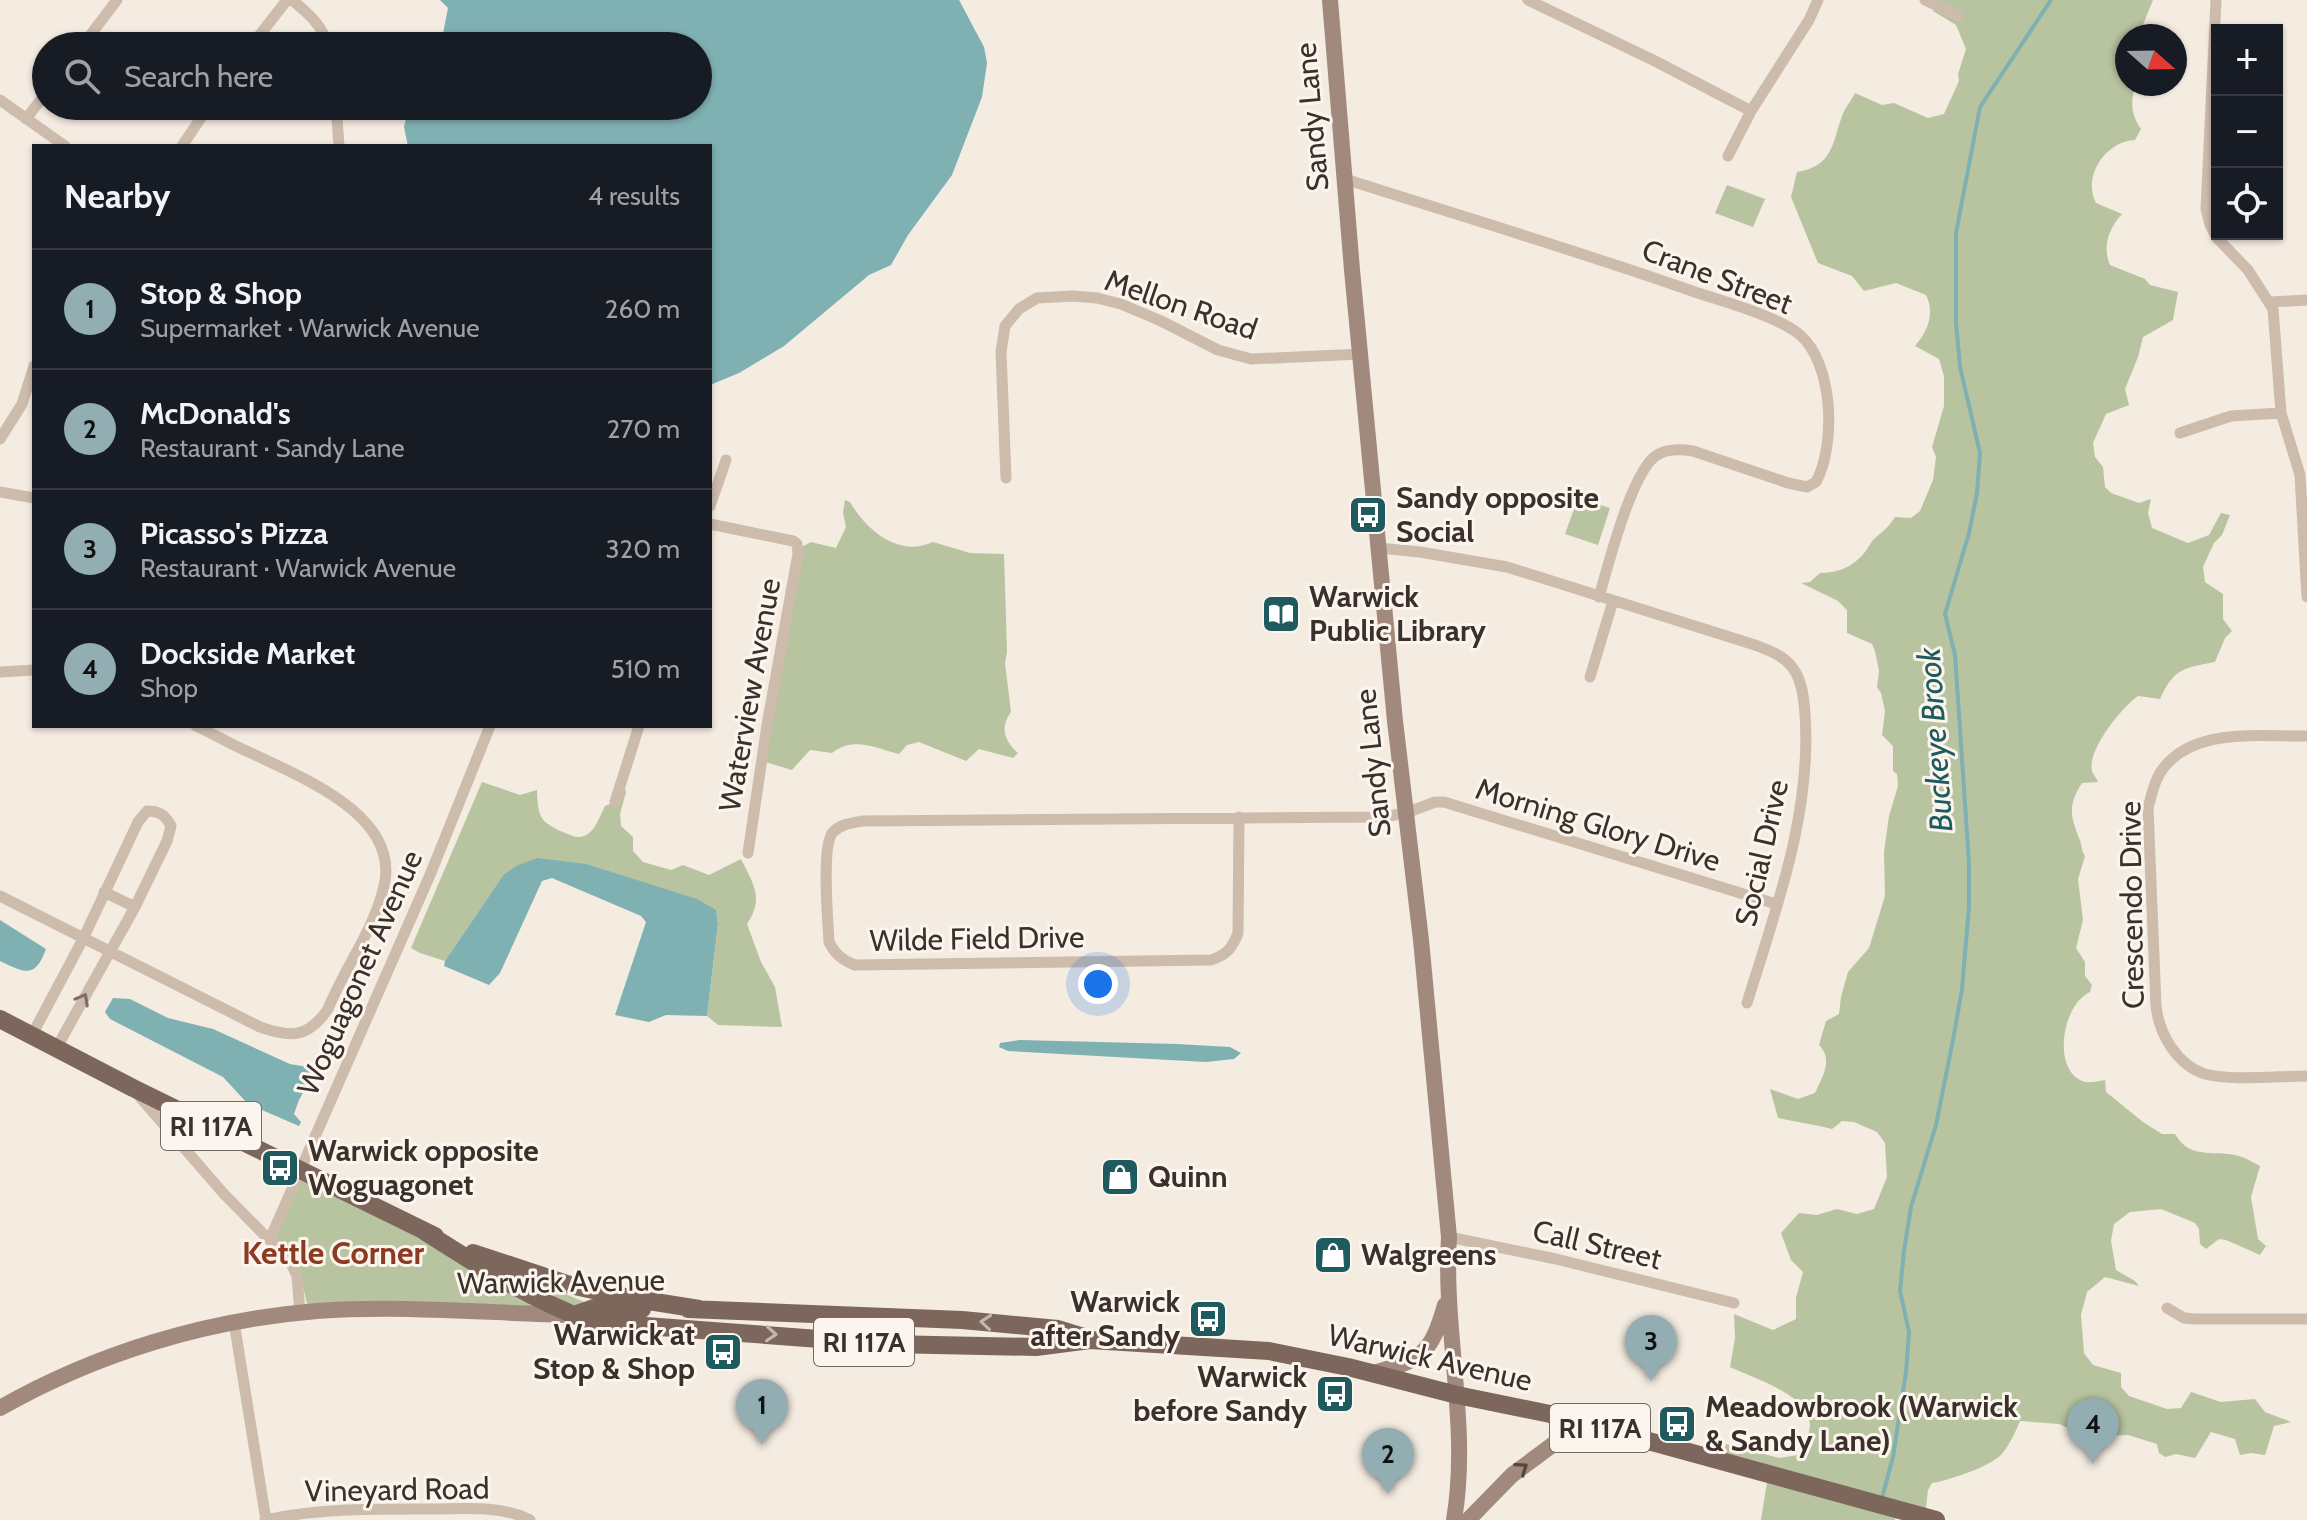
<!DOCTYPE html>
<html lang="en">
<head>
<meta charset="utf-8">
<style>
	:root { --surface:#171b24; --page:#242831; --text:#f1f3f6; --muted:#9ea1a6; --line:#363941; --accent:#92aeb2 }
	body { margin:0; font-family:Cabin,sans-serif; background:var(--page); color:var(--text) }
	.controls { position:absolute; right:24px; top:24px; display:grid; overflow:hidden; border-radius:0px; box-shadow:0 2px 6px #0004 }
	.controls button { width:72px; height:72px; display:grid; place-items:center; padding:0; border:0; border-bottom:2px solid var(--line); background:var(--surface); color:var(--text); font:40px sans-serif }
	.compass { position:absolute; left:2115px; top:24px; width:72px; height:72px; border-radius:50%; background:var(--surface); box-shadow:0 2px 6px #0004; rotate:110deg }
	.you { position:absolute; left:1098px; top:984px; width:28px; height:28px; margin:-20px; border:6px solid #fff; border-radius:50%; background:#1a73e8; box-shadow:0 0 0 12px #1a73e833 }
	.badge { display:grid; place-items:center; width:52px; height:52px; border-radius:50%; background:var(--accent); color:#111; font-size:26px; font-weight:700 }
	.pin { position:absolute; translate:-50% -66px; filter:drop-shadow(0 2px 4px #0008) }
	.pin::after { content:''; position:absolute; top:42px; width:28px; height:24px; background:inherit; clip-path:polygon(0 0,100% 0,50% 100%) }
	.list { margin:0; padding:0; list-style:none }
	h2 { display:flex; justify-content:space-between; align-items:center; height:104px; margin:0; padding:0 32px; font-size:34px }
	h2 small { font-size:26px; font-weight:400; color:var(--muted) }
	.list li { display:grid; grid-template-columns:52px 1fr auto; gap:24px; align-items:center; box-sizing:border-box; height:120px; padding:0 32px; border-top:2px solid var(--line) }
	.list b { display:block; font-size:30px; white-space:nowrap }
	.list p { margin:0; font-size:26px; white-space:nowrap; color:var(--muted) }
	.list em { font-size:26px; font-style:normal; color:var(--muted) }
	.icon { flex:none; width:44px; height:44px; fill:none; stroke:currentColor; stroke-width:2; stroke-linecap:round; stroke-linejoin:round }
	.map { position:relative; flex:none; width:2307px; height:1520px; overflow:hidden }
	.search { position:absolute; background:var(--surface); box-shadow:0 2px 6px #0004; left:32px; top:32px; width:680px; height:88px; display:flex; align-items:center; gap:20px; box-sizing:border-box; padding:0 28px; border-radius:44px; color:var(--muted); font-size:30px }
	.panel { position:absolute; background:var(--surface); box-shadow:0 2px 6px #0004; left:32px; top:144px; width:680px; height:584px; border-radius:0px }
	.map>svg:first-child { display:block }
	.green { fill:#b8c4a0 }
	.water { fill:#7fb0b2 }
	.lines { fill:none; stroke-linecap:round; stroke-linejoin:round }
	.stream { stroke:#7fb0b2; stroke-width:4 }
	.minor { stroke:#cdbbac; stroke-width:11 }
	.secondary { stroke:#a18a7d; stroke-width:16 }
	.primary { stroke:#7d675c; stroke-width:18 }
	.oneway { stroke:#7d6f65 }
	.oneway2 { stroke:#c2b5ac }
	.oneway3 { stroke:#544640 }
	.labels { text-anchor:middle; stroke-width:6; stroke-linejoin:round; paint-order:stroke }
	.shield { fill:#fbf5ee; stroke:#756b66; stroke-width:2 }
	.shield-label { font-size:28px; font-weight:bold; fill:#3b302b }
	.street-label { font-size:30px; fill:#3b302b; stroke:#fbf5ee }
	.poi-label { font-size:30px; font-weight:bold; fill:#3b302b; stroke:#fbf5ee; text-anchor:start }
	.water-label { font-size:32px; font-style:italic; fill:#1f5a5e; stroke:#fbf5ee }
	.neighbourhood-label { font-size:32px; font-weight:bold; fill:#8c3b22; stroke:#fbf5ee }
</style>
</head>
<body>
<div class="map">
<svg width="2307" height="1520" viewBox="0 0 2307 1520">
	<rect width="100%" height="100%" fill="#f4ebe1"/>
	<path class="green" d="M 1937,0 L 2153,0 L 2142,27 L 2143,36 L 2127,36 L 2127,84 L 2136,84 C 2130,101 2131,115 2141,129 L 2135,140 C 2106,141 2082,176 2096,203 L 2122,214 C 2109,228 2102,247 2110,265 L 2145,279 L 2150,285 L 2178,292 L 2173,320 L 2143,337 L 2138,357 L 2125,389 L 2129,405 L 2106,414 L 2093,443 L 2095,457 L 2103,467 L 2105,487 L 2111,493 L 2139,503 L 2151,499 L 2148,513 L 2152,528 L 2188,543 L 2209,535 L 2221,513 L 2230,515 L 2222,535 L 2214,543 L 2203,567 L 2205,582 L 2223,594 L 2223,619 L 2232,631 L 2225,638 L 2215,662 C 2184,668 2174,668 2160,699 L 2138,696 C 2122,707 2087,750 2092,771 C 2092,772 2098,781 2098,782 L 2082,783 C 2068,805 2070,815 2079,838 C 2082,844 2081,850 2085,856 L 2078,879 L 2083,920 L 2076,948 L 2085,962 L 2085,976 L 2092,985 L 2090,992 C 2061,1005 2051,1074 2086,1082 C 2091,1083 2099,1081 2105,1080 L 2106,1092 L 2143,1122 L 2162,1134 L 2175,1134 C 2191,1162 2217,1148 2242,1157 C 2248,1159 2254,1163 2260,1166 L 2251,1197 L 2258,1239 L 2266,1246 L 2260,1255 L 2226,1240 L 2219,1239 L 2206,1249 L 2200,1244 L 2199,1229 L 2195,1223 L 2161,1209 L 2130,1212 L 2114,1224 L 2111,1241 L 2116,1270 L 2135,1281 L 2139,1286 L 2105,1277 L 2087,1292 L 2081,1315 L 2084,1353 L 2093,1365 L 2121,1373 L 2121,1387 L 2129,1396 L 2167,1409 L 2181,1408 L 2191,1392 L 2221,1402 L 2255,1399 L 2265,1412 L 2291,1422 L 2274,1426 L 2265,1455 L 2251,1453 L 2240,1455 L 2235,1439 L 2211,1432 L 2195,1458 L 2176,1454 L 2165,1457 L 2159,1453 L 2157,1444 L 2128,1435 L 2088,1437 L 2059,1424 L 2020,1421 C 2015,1433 2010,1444 2002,1454 C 1991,1466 1948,1481 1932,1483 L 1928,1490 L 1925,1516 L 1896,1511 L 1895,1520 L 1761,1520 L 1768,1476 L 1721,1462 L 1726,1444 L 1779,1458 L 1798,1455 C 1802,1447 1810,1435 1810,1425 C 1810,1395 1753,1378 1730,1367 L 1735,1338 L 1734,1314 L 1773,1330 L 1796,1319 L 1796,1298 L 1803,1272 L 1791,1260 L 1781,1233 L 1799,1213 L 1817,1215 L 1837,1209 L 1857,1214 L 1874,1209 L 1887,1177 L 1885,1143 L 1877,1132 L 1854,1122 L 1842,1121 L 1832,1129 C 1814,1124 1796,1122 1778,1118 L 1770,1089 L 1798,1099 L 1815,1093 C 1822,1077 1834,1060 1819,1045 L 1826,1021 L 1839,1014 L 1841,997 L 1848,972 L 1869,948 L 1885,896 L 1884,852 L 1889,816 L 1898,786 L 1897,774 L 1893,771 L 1893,746 L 1882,735 L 1885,711 L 1881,693 L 1877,687 L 1879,671 L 1875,651 L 1872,644 L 1847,633 L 1847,610 L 1838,601 L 1801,583 L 1810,582 L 1820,573 C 1838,573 1853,567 1865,552 C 1868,548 1870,544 1873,540 C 1882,531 1887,530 1895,517 L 1911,518 L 1920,511 L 1933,480 L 1936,457 L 1932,447 L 1944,406 L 1944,376 L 1939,359 L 1915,346 C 1928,331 1935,313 1926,295 L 1896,283 L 1864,291 L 1852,276 L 1818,263 L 1791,197 L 1797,172 C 1833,166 1832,144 1842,116 C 1845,108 1851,101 1855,93 L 1882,105 L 1894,103 L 1928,118 L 1944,114 L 1959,81 L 1958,74 L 1966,49 L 1956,25 L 1933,11 Z
		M 1727,185 L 1765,199 L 1753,227 L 1715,213 Z
		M 1578,498 L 1610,508 L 1598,545 L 1565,534 Z
		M 845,500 L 850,502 C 866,530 899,558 933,542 L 970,553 L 1004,554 L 1007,652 L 1005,663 L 1011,712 C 999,728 1005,741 1018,753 L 1013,758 L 979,749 L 966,761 L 919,742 L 907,745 L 899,754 C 875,748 853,736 832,753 L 810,750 L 792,770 L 762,761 L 800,548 L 811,542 L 836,548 L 846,527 L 843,513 Z
		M 621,778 L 626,792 L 620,814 L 621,826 L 633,837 L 633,851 L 643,862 L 671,870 L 683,865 L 709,875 L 741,859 C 754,885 764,898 747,924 L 761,962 L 775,987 L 782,1027 L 718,1025 L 707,1016 L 718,925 L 716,910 L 516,866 L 504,874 L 445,961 L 420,953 L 411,948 L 482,782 L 520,795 L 537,790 C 538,818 540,822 565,833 C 571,835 577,839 584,836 C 595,832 600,816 605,806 L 615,802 Z
		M 300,1172 L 471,1255 L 599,1308 L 308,1308 L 301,1278 L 274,1244 Z"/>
	<path class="water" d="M 440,0 L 959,0 L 984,47 L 987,63 L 982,97 L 952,175 L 908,235 L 891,265 L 869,275 L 784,346 L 739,373 L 710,385 L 710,146 L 408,146 L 404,127 L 409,106 L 698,106 L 698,46 L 436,46 L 442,39 L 448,8 Z
		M 537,858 L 586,864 L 697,899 L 716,910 L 718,924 L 707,1016 L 666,1015 L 649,1022 L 615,1015 L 646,922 L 641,916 L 552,878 L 542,881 L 500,973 L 489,985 L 444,966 L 445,961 L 504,874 L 516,866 Z
		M 0,920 L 46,949 C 35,979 25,973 0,961 Z
		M 113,998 L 130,999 L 168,1018 L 213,1029 L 290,1064 L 308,1067 L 311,1078 L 299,1100 L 294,1114 L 301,1122 L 299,1126 L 248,1104 L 223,1077 L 110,1019 L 105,1012 Z
		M 1020,1040 L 1177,1044 L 1230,1047 L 1241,1053 L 1234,1059 L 1206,1062 L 1008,1051 L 999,1047 L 1000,1043 Z"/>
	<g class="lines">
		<path class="stream" d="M 1882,1498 L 1893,1457 L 1906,1372 L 1909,1332 L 1900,1291 L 1904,1251 L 1911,1207 L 1936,1125 L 1953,1040 L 1962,989 L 1969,907 L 1969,863 L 1955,655 L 1945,614 L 1969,533 L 1977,493 L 1980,453 L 1960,367 L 1956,323 L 1956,233 L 1980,107 L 2051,0"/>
		<path class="minor" d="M 292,0 C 308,13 323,26 328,46
			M 1528,0 L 1655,61 L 1751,111
			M 1925,0 L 1959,16
			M 2216,0 L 2206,209 L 2210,225 L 2217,238 L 2248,270 L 2273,309 L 2281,413 L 2300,475 L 2307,597
			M 82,46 L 117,0
			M 251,46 L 287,0
			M 0,100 L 65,146
			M 336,106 L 339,146
			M 26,119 L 46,93
			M 182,146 L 209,106
			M 1728,156 L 1751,111 L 1809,20 L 1818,0
			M 1345,179 C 1461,216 1578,251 1692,291 C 1721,301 1777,316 1799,334 C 1834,363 1836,445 1816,482 L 1807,487 L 1788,483 L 1693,451 C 1681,449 1668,448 1657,455 C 1632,470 1608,566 1599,597
			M 2270,302 L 2307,300
			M 2180,433 L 2231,416 L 2281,413
			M 0,439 L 22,404 L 34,366
			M 1006,478 L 1001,352 L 1005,326 L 1019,309 L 1037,298 L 1073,296 L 1097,298 L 1121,304 L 1161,321 L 1218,350 L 1251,359 L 1361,354
			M 0,492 L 34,498
			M 710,506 L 726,460
			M 710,524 L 793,541 L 797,544 L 798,554 L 767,725 L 748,853
			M 1379,548 L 1420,552 L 1507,567 L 1755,645 C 1768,650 1783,655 1792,667 C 1802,679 1804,699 1805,714 C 1812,813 1776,909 1747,1003
			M 0,672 L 34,670
			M 1590,677 L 1613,601
			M 2307,736 C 2260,737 2190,726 2160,773 C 2153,784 2152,795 2148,808 L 2156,1006 C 2159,1034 2177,1065 2205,1074 C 2232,1081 2278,1076 2307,1076
			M 615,802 L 639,726
			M 1239,817 L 1238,933 C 1232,949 1226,955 1211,960 L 855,965 C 842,960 835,954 829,942 C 828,921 821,845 833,832 C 841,824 852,823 863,821 L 1383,817 L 1406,813 L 1435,802 L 1444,802 L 1776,904
			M 104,892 L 135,907
			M 0,896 L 260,1027 C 291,1038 308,1038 328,1009 C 345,967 374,930 384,886 C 401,815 300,777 251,753 C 232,745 214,734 196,726
			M 32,1035 L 83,939 L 138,822 L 147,811 C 160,811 165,815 171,826 L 167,841 L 135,907 L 57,1047
			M 138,1095 L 224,1194 L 290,1261 L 297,1276 L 300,1313
			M 1449,1237 L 1556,1259 L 1734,1303
			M 270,1239 L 430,875 L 490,726
			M 2167,1308 L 2184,1318 L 2195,1319 L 2307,1319
			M 234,1322 L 266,1520
			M 265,1520 C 320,1508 376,1509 432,1509 C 464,1509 501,1505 530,1520"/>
		<path class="secondary" d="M 1330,0 L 1352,270 L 1395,721 L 1421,940 L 1449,1237 C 1443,1332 1470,1426 1454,1520
			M 1373,1373 C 1422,1360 1431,1354 1445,1305
			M 0,1408 C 97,1353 206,1320 317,1311 C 402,1305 488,1313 573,1315
			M 1468,1520 L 1512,1475 L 1582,1423"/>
		<path class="primary" d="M 0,1019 L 133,1088 L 435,1236
			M 424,1231 C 477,1265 532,1300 592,1322 L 887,1344 L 1036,1347 L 1090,1340 L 1269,1351 L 1348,1367 L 1457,1395 L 1550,1414 L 1936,1520
			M 473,1253 L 570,1285 L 630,1298 L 699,1309
			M 688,1309 L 962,1320 L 1058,1329 L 1084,1337
			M 574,1315 L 594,1308 L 642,1309"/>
	</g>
	<defs><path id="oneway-chevron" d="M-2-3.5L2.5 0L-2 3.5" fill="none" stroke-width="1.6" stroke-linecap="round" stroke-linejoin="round" transform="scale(2)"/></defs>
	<use class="oneway" href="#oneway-chevron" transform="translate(83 999) rotate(-61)"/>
	<g class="oneway2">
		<use href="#oneway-chevron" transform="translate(986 1322) rotate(-175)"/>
		<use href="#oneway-chevron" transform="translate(771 1334) rotate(4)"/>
	</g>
	<use class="oneway3" href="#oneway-chevron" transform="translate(1522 1468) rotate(-35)"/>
	<defs>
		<symbol id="bus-square" viewBox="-11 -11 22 22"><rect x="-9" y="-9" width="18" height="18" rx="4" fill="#1f5a5e" stroke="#fbf5ee"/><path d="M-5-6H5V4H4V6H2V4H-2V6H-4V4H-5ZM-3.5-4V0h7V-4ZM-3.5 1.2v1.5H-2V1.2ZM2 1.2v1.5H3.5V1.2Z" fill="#fff"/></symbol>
		<symbol id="library-square" viewBox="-11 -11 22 22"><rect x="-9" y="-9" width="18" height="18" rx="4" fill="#1f5a5e" stroke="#fbf5ee"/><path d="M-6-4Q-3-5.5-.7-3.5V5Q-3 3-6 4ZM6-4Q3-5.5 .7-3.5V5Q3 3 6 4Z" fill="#fff"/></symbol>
		<symbol id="shop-square" viewBox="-11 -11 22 22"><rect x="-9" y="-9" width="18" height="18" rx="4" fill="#1f5a5e" stroke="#fbf5ee"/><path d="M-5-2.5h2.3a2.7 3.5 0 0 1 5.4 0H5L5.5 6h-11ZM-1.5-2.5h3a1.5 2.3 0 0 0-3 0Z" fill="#fff"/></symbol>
	</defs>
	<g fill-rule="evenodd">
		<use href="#bus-square" x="1346" y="493" width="44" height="44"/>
		<use href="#library-square" x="1259" y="592" width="44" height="44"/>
		<use href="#bus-square" x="258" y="1146" width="44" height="44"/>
		<use href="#shop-square" x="1098" y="1155" width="44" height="44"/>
		<use href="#shop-square" x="1311" y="1233" width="44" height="44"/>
		<use href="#bus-square" x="1186" y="1297" width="44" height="44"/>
		<use href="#bus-square" x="701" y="1330" width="44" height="44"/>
		<use href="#bus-square" x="1313" y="1372" width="44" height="44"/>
		<use href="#bus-square" x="1655" y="1402" width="44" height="44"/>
	</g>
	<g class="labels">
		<g class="shield">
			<rect x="161" y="1102" width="100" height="48" rx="6"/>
			<rect x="814" y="1318" width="100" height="48" rx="6"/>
			<rect x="1550" y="1404" width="100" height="48" rx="6"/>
		</g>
		<g class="shield-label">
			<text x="211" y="1136">RI 117A</text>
			<text x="864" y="1352">RI 117A</text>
			<text x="1600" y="1438">RI 117A</text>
		</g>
		<g class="street-label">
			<text transform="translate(1312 117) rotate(-95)" y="10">Sandy Lane</text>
			<text transform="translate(1717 277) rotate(21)" y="10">Crane Street</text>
			<text transform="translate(1181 305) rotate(19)" y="10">Mellon Road</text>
			<text transform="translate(750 695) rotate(-80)" y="10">Waterview Avenue</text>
			<text transform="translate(1373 763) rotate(-96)" y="10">Sandy Lane</text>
			<text transform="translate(1598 825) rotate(17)" y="10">Morning Glory Drive</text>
			<text transform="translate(1762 853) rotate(-77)" y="10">Social Drive</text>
			<text transform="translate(2132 905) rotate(-91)" y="10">Crescendo Drive</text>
			<text transform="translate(977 939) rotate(-1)" y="10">Wilde Field Drive</text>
			<text transform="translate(360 973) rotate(-66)" y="10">Woguagonet Avenue</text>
			<text transform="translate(1597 1245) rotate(13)" y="10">Call Street</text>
			<text transform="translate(561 1282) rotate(-1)" y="10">Warwick Avenue</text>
			<text transform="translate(1430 1358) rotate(13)" y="10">Warwick Avenue</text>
			<text transform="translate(397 1490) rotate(-1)" y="10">Vineyard Road</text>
		</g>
		<g class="poi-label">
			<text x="1396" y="508">Sandy opposite<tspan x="1396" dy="34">Social</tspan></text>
			<text x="1309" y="607">Warwick<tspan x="1309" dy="34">Public Library</tspan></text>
			<text x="308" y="1161">Warwick opposite<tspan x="308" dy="34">Woguagonet</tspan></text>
			<text x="1148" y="1187">Quinn</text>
			<text x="1361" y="1265">Walgreens</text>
			<text x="1180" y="1312" text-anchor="end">Warwick<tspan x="1180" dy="34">after Sandy</tspan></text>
			<text x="695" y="1345" text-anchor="end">Warwick at<tspan x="695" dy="34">Stop &amp; Shop</tspan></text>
			<text x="1307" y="1387" text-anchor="end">Warwick<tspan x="1307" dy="34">before Sandy</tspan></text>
			<text x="1705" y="1417">Meadowbrook (Warwick<tspan x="1705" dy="34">&amp; Sandy Lane)</tspan></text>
		</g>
		<g class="water-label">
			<text transform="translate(1935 740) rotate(-94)" y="11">Buckeye Brook</text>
		</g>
		<g class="neighbourhood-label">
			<text x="333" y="1264">Kettle Corner</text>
		</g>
	</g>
</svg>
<div class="controls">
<button>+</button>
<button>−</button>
<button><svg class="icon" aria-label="locate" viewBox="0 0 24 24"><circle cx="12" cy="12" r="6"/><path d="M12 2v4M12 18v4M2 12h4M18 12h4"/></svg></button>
</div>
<svg class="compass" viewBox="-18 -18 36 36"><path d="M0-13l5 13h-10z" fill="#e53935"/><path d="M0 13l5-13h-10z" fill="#9ea1a6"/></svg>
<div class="you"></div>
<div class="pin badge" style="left:762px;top:1445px">1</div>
<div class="pin badge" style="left:1388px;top:1494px">2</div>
<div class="pin badge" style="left:1651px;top:1381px">3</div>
<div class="pin badge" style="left:2093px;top:1464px">4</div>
<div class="search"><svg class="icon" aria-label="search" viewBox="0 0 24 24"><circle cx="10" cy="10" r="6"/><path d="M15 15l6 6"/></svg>Search here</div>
<section class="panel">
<h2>Nearby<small>4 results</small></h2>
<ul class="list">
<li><span class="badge">1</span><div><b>Stop &amp; Shop</b><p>Supermarket · Warwick Avenue</p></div><em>260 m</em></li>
<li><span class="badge">2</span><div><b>McDonald's</b><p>Restaurant · Sandy Lane</p></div><em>270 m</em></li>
<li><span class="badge">3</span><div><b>Picasso's Pizza</b><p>Restaurant · Warwick Avenue</p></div><em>320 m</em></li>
<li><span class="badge">4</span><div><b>Dockside Market</b><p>Shop</p></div><em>510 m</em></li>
</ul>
</section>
</div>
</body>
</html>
